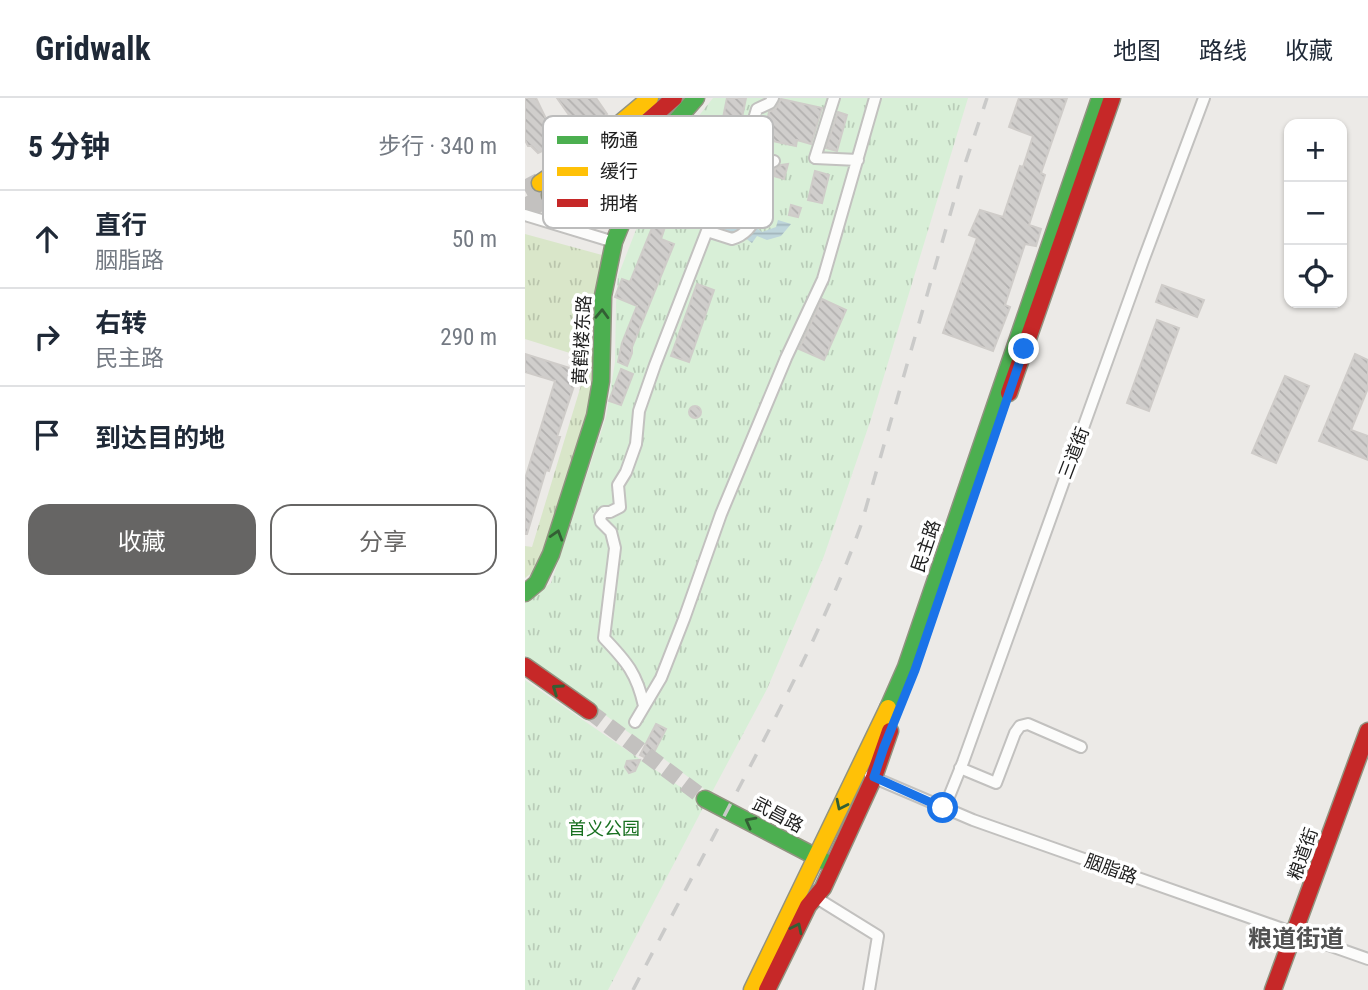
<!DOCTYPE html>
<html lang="zh">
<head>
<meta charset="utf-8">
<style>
	:root { --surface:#fff; --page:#f2f2f3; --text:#1f2937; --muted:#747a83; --line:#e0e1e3; --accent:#666564 }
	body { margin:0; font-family:"Roboto Condensed","Noto Sans SC",sans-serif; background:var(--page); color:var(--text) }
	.controls { position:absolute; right:21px; top:21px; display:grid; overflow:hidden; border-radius:14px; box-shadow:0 2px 5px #0004 }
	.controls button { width:63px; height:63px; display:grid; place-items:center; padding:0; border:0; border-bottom:2px solid var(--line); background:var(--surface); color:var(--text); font:35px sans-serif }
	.stop { position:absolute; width:21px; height:21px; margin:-16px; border:5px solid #1a73e8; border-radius:50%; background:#fff }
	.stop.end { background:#1a73e8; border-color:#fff; box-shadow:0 2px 7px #0008 }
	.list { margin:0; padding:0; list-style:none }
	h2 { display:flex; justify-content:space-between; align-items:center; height:91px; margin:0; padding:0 28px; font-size:30px }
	h2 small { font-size:23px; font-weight:400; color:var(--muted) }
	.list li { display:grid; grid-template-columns:46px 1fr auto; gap:21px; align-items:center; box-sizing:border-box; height:98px; padding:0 28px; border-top:2px solid var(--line) }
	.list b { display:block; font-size:26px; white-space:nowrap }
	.list p { margin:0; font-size:23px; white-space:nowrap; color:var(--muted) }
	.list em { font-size:23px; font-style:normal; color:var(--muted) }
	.actions { display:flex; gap:14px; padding:21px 28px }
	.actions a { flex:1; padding:16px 0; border:2px solid var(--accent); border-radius:21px; text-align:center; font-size:24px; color:var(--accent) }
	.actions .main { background:var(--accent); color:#fff }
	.icon { flex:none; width:38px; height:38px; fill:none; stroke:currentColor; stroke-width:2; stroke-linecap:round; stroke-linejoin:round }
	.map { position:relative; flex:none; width:843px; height:892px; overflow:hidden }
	header { display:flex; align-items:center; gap:42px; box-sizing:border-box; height:98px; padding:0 35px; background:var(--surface); border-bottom:2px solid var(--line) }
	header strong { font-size:33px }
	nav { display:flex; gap:38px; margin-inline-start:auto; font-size:24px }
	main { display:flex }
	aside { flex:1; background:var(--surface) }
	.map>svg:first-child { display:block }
	.grass { fill:url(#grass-tufts) }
	.park { fill:url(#park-tufts) }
	.water { fill:url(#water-rules) }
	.building { fill:url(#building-back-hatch); stroke:#cfccc9; stroke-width:2 }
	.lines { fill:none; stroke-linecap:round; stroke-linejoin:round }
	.secondary-tunnel { stroke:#c3c1bf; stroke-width:16; stroke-dasharray:16 8; stroke-linecap:butt }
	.highway-tunnel { stroke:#c3c1bf; stroke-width:21; stroke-dasharray:21 10; stroke-linecap:butt }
	.street-casing { stroke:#c2c1bf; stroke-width:14 }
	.fast-casing { stroke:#929381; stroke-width:19 }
	.slow-casing { stroke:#929381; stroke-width:19 }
	.jam-casing { stroke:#929381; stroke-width:19 }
	.street { stroke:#fcfcfb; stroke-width:10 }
	.fast { stroke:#4caf50; stroke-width:16 }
	.slow { stroke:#ffc107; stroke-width:16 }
	.jam { stroke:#c62828; stroke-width:16 }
	.rail { stroke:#cacac9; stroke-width:3.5; stroke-dasharray:14 14; stroke-linecap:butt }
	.oneway { stroke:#335f34 }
	.route { stroke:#1a73e8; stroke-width:9 }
	.labels { text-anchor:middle; stroke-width:7; stroke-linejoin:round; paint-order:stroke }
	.street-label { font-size:18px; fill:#1e1e1e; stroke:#fff }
	.park-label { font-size:18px; fill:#187020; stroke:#fff }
	.district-label { font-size:24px; font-weight:bold; fill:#515151; stroke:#fff }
	.key { fill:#fff; stroke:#bcbcbc; stroke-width:2 }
	.key-label { font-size:19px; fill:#1e1e1e }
</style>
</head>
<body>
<header>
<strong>Gridwalk</strong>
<nav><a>地图</a><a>路线</a><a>收藏</a></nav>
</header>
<main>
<aside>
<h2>5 分钟<small>步行 · 340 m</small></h2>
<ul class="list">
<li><svg class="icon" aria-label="ahead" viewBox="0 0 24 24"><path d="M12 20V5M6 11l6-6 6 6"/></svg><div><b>直行</b><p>胭脂路</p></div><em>50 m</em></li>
<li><svg class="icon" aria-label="right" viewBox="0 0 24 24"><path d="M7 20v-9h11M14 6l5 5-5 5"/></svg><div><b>右转</b><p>民主路</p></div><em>290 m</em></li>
<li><svg class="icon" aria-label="arrive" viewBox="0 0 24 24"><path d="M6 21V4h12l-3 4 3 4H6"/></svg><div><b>到达目的地</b></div></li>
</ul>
<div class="actions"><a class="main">收藏</a><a>分享</a></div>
</aside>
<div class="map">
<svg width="843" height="892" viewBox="0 0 843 892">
	<defs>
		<pattern id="grass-tufts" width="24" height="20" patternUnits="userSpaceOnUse" patternTransform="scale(1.75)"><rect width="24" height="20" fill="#d9e6c9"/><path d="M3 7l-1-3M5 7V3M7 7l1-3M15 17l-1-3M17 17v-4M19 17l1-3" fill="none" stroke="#bac5ac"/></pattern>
		<pattern id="park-tufts" width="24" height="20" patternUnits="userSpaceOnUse" patternTransform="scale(1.75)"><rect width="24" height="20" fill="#d8efd7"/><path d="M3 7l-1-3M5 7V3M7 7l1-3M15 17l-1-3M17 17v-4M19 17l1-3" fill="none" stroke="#b9ccb8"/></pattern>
		<pattern id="water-rules" width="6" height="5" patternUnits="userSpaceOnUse" patternTransform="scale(1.75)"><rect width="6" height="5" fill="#bed5db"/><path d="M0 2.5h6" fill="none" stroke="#a3b6bc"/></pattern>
		<pattern id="building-back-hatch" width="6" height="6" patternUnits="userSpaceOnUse" patternTransform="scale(1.75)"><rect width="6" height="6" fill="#d0cecc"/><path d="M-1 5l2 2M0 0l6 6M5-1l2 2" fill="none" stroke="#b2b0af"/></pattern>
	</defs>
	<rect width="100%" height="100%" fill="#eceae7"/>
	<path class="grass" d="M 0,136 L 77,157 L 71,198 L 71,263 L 63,314 L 12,471 L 0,480 L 0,448 L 7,449 L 64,261 L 0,241 Z"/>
	<path class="park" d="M 188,0 L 443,0 L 346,321 L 299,458 L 242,591 L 186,696 L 0,557 L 0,504 L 26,485 L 81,319 L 90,264 L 91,206 L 93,178 L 130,83 L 148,50 Z
		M 0,582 L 180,706 L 83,892 L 0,892 Z"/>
	<path class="water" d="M 208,66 L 227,70 L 237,78 L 237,90 L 222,123 L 237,134 L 251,129 L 253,122 L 266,126 L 256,138 L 242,142 L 232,138 L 227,145 L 216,137 L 200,133 L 198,127 L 193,126 L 188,129 L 189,119 L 195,119 L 201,99 L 196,96 L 198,90 L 195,80 L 201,70 Z"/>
	<path class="building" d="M 0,0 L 11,0 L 24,27 L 29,25 L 38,43 L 13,55 L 6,48 L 3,48 L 0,42 Z
		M 32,0 L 71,0 L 82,16 L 58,32 L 53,25 L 49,24 Z
		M 202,0 L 221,0 L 213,39 L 195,35 Z
		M 494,0 L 542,0 L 516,75 L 520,77 L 504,127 L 516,131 L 511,148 L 500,146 L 480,207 L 485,209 L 468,253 L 418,235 L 452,140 L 444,137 L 455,112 L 478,119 L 495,68 L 498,69 L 508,38 L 484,29 Z
		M 256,1 L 297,10 L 286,46 L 272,42 L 271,48 L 238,41 L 244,14 L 251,10 Z
		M 313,14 L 322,17 L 312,53 L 301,50 Z
		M 263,66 L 259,81 L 249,78 L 250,71 L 256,67 Z
		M 290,73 L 304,77 L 297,105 L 283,102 Z
		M 133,98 L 149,102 L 136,141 L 149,146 L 107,249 L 107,255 L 102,268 L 93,264 L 97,245 L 112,208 L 90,199 L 97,181 L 105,184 L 129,125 L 125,124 Z
		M 266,107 L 276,110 L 273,119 L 264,117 Z
		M 172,186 L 189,192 L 164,264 L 146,258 Z
		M 637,187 L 679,202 L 672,219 L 631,204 Z
		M 297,201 L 321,212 L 299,262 L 274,251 Z
		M 632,222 L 654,230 L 624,313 L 602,305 Z
		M 0,256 L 54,273 L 32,339 L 35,339 L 24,373 L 21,372 L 2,436 L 0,436 L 0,381 L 30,283 L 0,274 Z
		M 830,256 L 843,262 L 843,290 L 826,332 L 843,338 L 843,362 L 794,343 Z
		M 96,271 L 108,276 L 96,307 L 84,303 Z
		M 760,278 L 784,288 L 751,365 L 727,355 Z
		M164 314a6 6 0 1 1 12 0a6 6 0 1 1-12 0Z
		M 131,626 L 141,631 L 125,662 L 115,657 Z
		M 115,662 L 110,673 L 104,675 L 100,669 L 102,663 Z"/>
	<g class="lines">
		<path class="secondary-tunnel" d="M 64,613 L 180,701"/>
		<path class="highway-tunnel" d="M 0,93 L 15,85
			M 0,111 L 25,97"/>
		<defs>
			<path id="street" d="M 309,0 L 290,60 L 333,62
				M 217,61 L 232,11 L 245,5 L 248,0
				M 135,90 L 157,96
				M 192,107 C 190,92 189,72 199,60 C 216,60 234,72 249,63
				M 0,117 L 89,144
				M 182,133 L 207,141 C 236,133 240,92 242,67
				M 119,608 C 112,576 102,564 79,540 L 90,450 L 86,434 L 76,424 L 75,419 L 79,414 L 85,414 L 95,409 L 93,387 L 101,374 L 111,346 L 114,313 L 130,267 L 192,107 L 175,101
				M 110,624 L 136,580 L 159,521 L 196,416 L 261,260 L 298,181 L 350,0
				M 435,670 L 471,685 L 490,635 L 495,628 L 503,626 L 556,649
				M 345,678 L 448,722 L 843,861
				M 419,711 L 438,664 L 618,163 L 679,0
				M 290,799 L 353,838 L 344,892"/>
			<path id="fast" d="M 0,495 L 12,485 L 26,456 L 70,318 L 76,283 L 78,198 L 89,144 L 119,70 L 150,24 L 171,0
				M 363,610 L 381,569 L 575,0
				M 180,701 L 299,763"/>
			<path id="slow" d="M 15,85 L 63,52 L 125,0
				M 227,892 L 363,610"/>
			<path id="jam" d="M 25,97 L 90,52 L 149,0
				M 484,295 L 587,0
				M 0,568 L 64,613
				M 242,892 L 283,808 L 298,790 L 349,679 L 365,633
				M 748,892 L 843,633"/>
		</defs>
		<use href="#street" class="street-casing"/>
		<use href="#fast" class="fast-casing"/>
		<use href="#slow" class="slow-casing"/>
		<use href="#jam" class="jam-casing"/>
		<use href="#street" class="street"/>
		<use href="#fast" class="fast"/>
		<use href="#slow" class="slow"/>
		<use href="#jam" class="jam"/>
		<path class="rail" d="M 108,892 C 144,823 181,753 217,684 C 261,600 304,516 336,427 L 437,75 L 462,0"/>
	</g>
	<defs><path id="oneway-chevron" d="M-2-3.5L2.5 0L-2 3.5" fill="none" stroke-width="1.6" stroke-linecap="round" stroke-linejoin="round" transform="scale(1.75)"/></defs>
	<g class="oneway">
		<use href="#oneway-chevron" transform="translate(77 216) rotate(-88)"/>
		<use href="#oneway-chevron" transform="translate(32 437) rotate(-73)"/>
		<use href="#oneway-chevron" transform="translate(32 591) rotate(-145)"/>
		<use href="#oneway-chevron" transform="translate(316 707) rotate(116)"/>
		<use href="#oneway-chevron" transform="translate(225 724) rotate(-152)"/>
		<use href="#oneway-chevron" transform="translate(272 830) rotate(-64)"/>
	</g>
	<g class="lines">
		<path class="route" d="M 418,710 L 349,679 L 359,649 L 390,572 L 499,251"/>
	</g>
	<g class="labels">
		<g class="street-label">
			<text transform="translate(57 242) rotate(-87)" y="6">黄鹤楼东路</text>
			<text transform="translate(549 355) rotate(-69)" y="6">三道街</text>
			<text transform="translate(401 448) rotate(-71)" y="6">民主路</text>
			<text transform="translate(253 717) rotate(28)" y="6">武昌路</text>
			<text transform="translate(778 756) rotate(-70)" y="6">粮道街</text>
			<text transform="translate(586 771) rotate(20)" y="6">胭脂路</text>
		</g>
		<g class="park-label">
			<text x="79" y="737">首义公园</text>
		</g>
		<g class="district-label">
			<text x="771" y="849">粮道街道</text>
		</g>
	</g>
	<rect x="18" y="18" width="230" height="112" rx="10" class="key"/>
	<rect x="32" y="38" width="31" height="8" fill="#4caf50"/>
	<rect x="32" y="69" width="31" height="9" fill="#ffc107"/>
	<rect x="32" y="101" width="31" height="8" fill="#c62828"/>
	<g class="key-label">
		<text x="75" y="49">畅通</text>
		<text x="75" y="80">缓行</text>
		<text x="75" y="112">拥堵</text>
	</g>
</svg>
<div class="controls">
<button>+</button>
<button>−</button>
<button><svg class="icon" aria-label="locate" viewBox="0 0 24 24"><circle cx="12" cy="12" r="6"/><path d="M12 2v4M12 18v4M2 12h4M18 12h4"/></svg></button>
</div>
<div class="stop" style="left:418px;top:710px"></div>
<div class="stop end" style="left:499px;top:251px"></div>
</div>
</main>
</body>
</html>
